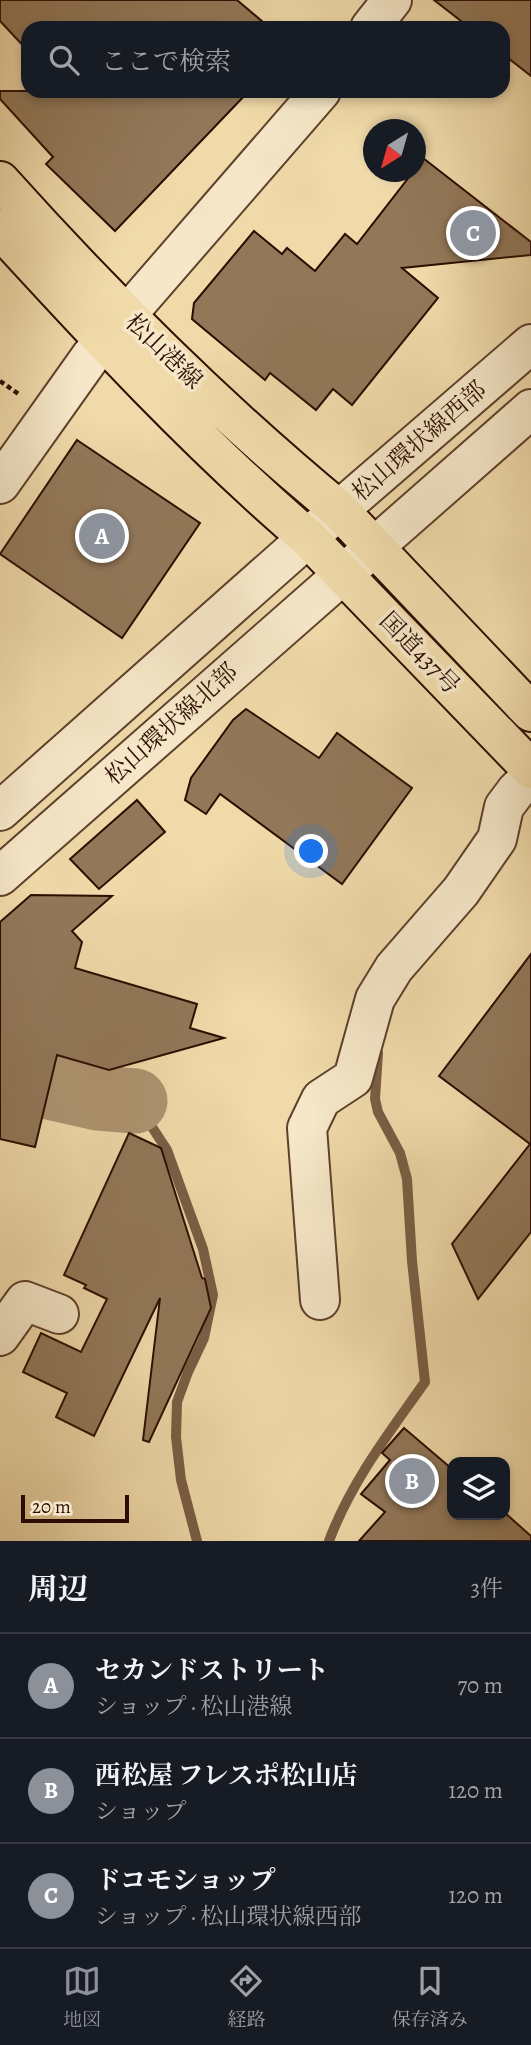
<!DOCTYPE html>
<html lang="ja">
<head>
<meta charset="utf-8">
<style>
	:root { --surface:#171b24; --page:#242831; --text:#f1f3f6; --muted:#9ea1a6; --line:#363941; --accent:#8c9099 }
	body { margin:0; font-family:Alegreya,"Noto Serif JP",serif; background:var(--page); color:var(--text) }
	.controls { position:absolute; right:21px; bottom:21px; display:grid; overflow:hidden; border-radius:14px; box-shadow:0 4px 10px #0003 }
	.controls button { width:63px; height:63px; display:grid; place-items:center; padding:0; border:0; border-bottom:2px solid var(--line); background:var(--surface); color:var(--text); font:35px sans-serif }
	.compass { position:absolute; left:363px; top:119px; width:63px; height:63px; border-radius:50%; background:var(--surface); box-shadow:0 4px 10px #0003; rotate:217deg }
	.scale { position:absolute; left:21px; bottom:18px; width:108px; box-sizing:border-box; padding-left:7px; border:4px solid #2d0d01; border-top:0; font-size:19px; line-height:24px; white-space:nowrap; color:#2d0d01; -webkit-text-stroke:5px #f5e7c8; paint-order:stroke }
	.you { position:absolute; left:312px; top:852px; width:24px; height:24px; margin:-18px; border:5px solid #fff; border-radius:50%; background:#1a73e8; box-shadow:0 0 0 10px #1a73e833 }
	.badge { display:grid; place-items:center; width:46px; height:46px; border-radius:50%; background:var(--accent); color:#fff; font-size:23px; font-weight:700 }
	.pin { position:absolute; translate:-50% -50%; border:4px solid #fff; box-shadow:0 2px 7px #0006 }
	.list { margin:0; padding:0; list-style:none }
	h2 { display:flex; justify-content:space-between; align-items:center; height:91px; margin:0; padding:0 28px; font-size:30px }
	h2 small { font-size:23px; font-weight:400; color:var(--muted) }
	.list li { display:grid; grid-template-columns:46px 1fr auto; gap:21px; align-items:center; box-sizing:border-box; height:105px; padding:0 28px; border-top:2px solid var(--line) }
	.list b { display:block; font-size:26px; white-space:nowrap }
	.list p { margin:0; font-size:23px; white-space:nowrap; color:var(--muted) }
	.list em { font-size:23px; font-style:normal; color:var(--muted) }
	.icon { flex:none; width:38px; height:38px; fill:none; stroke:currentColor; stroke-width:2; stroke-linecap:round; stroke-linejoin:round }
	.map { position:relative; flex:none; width:531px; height:1541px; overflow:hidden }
	.search { position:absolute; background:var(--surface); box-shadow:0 4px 10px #0003; left:21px; right:21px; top:21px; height:77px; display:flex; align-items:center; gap:18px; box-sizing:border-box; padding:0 24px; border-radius:21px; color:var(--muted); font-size:26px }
	.sheet { height:406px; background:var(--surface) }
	nav { display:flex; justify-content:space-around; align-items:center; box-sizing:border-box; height:98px; border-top:2px solid var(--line); background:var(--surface); font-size:19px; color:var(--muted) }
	nav a { display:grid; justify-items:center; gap:4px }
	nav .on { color:var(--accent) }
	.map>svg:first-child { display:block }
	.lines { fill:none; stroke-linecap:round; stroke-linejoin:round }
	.stream { stroke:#7a5e44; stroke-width:10 }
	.river { stroke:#ae9471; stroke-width:65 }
	.building { fill:#927859; stroke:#2d0d01; stroke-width:2 }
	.minor-casing { stroke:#5e402b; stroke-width:42 }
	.tertiary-casing { stroke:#5e402b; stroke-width:42 }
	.primary-casing { stroke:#2d0d01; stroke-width:42 }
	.trunk-casing { stroke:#2d0d01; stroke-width:42 }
	.path { stroke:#2d0d01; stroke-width:4.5; stroke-dasharray:5 3.5; stroke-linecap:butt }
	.minor { stroke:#f5e7c8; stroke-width:38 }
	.tertiary { stroke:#f5e7c8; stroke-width:38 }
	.primary { stroke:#f0daaa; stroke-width:38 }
	.trunk { stroke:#f0daaa; stroke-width:38 }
	.labels { text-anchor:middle; stroke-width:7; stroke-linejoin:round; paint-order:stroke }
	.street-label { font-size:24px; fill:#2d0d01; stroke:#f5e7c8 }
</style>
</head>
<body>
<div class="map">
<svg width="531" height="1541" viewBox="0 0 531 1541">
	<rect width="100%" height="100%" fill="#f0daaa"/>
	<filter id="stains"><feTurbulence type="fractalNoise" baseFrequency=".00286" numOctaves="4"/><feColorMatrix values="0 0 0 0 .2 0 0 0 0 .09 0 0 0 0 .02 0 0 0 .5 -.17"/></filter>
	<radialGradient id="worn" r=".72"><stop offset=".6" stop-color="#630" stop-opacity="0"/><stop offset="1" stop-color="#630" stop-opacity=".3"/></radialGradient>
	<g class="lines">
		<path class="stream" d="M 135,1101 L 167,1150 L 203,1249 L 213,1295 L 204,1338 L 188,1372 L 177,1402 L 176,1437 L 181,1480 L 197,1541
			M 329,1541 C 351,1482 389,1433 425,1382 L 412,1261 L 407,1179 L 400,1153 L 378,1112 L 375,1099 L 378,1053"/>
		<path class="river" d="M 0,1076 L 98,1098 L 135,1101"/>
	</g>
	<path class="building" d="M 0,0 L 237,0 L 270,28 L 28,28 L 28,51 L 0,21 Z
		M 434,0 L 531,0 L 531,76 L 503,54 L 503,28 L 470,28 Z
		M 0,91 L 249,91 L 115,231 L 46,164 L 53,157 L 0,99 Z
		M 423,158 L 531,242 L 531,255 L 402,268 L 438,298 L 352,405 L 333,389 L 316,410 L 270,373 L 265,380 L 192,319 L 194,303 L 254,231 L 282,254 L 287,248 L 315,271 L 345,234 L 357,244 L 413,172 L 416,172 Z
		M 77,440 L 200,523 L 122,638 L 0,554 Z
		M 246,709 L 319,758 L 337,733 L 412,788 L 342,884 L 220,794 L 206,814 L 185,800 L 191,778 L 233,720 Z
		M 137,800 L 165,832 L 99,889 L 70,859 Z
		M 31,895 L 112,896 L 72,931 L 82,942 L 75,968 L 197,1004 L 190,1028 L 224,1038 L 109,1070 L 57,1055 L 35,1147 L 0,1139 L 0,922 Z
		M 531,954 L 531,1232 L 478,1299 L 452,1244 L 530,1144 L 439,1076 Z
		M 129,1133 L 161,1148 L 202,1278 L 205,1279 L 211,1308 L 149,1442 L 143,1440 L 160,1298 L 94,1436 L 56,1417 L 67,1393 L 23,1372 L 41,1333 L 81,1352 L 107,1299 L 84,1288 L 86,1285 L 64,1275 Z
		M 404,1428 L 452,1469 L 452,1515 L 505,1513 L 531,1536 L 531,1541 L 359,1541 L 385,1512 L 361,1494 L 390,1460 L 382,1453 Z"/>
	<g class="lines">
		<defs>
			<path id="minor" d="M 370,28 L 392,0
				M 0,484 L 91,356 L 321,91
				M 320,1300 L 307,1128 L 321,1099 L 353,1078 L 375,999 L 394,968 L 461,891 L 497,839 L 504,807 L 516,791 L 531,776
				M 0,1336 L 25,1301 L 59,1314"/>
			<path id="tertiary" d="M 0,811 L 339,510 L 531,344
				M 0,876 L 531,409"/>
			<path id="primary" d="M 0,181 C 105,298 218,410 339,510
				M 0,229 C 98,336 197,443 308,538"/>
			<path id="trunk" d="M 339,510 L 531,712
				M 308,538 L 531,769"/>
		</defs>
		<use href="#minor" class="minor-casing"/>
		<use href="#tertiary" class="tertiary-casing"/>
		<use href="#primary" class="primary-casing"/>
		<use href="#trunk" class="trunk-casing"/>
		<path class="path" d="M 0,381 L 20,395"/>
		<use href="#minor" class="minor"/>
		<use href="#tertiary" class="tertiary"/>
		<use href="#primary" class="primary"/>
		<use href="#trunk" class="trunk"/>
	</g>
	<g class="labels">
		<g class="street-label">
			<text transform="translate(164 351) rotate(44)" y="8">松山港線</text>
			<text transform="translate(419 441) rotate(-41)" y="8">松山環状線西部</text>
			<text transform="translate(420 653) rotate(46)" y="8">国道437号</text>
			<text transform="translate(171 724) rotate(-42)" y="8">松山環状線北部</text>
		</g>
	</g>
	<rect width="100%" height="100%" filter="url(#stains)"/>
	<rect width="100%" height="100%" fill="url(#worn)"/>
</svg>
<div class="controls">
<button><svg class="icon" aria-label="layers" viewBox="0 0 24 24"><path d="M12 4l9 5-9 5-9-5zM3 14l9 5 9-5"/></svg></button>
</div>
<svg class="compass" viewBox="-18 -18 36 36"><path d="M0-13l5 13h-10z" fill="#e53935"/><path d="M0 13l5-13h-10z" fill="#9ea1a6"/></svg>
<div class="scale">20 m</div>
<div class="you"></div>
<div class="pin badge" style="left:102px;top:536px">A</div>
<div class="pin badge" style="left:412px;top:1481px">B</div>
<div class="pin badge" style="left:473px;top:233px">C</div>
<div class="search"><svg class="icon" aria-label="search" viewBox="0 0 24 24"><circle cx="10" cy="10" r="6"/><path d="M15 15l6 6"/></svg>ここで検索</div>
</div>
<section class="sheet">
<h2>周辺<small>3件</small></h2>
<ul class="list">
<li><span class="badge">A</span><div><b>セカンドストリート</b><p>ショップ · 松山港線</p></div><em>70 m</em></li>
<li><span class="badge">B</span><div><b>西松屋 フレスポ松山店</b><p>ショップ</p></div><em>120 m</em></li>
<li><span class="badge">C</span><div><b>ドコモショップ</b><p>ショップ · 松山環状線西部</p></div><em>120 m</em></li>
</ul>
</section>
<nav>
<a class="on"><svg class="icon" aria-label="map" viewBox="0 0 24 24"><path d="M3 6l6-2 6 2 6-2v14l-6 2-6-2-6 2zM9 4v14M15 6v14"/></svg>地図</a>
<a><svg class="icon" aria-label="directions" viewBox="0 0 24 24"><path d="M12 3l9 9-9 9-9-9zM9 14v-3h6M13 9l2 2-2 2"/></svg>経路</a>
<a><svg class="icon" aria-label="saved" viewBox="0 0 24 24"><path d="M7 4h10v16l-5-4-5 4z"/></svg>保存済み</a>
</nav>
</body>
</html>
